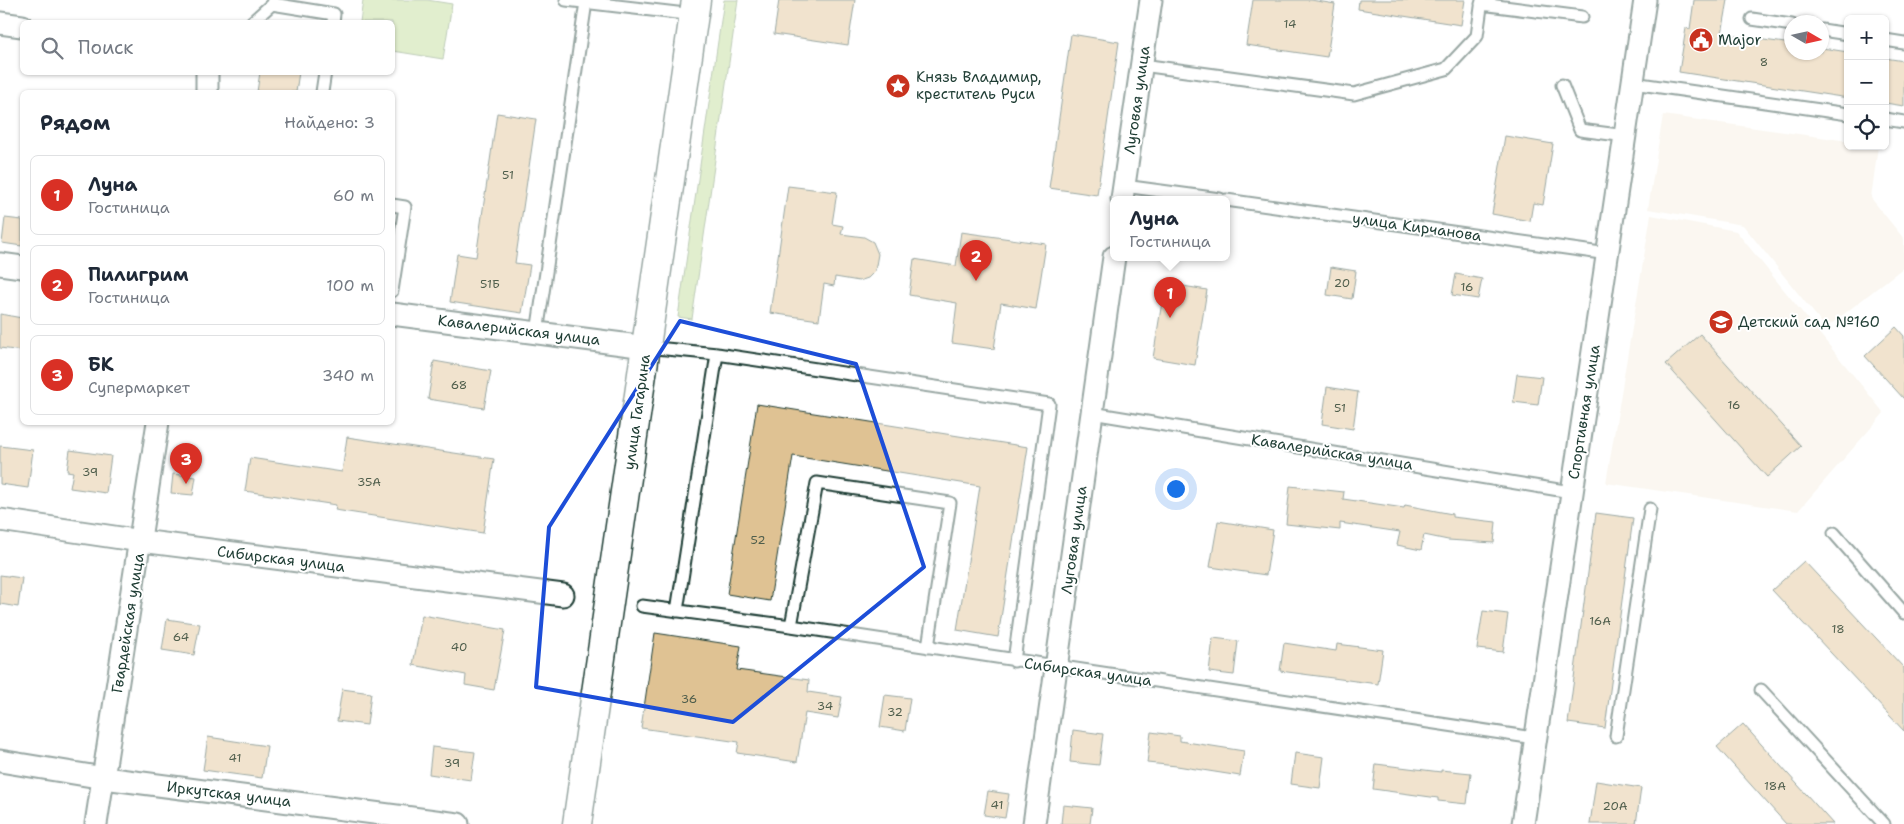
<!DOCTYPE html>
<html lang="ru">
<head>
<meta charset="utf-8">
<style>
	:root { --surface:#fff; --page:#f6f6f7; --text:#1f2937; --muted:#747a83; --line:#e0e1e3; --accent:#d93025 }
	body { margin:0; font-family:"Shantell Sans",sans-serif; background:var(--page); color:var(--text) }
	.controls { position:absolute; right:15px; top:15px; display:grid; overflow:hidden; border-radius:8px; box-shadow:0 1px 4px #0004 }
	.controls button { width:45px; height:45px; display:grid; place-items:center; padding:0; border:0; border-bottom:1px solid var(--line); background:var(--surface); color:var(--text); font:25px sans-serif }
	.compass { position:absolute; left:1784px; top:15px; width:45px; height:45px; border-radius:50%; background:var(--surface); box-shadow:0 1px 4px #0004; rotate:99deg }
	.you { position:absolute; left:1175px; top:488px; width:18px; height:18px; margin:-12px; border:4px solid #fff; border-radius:50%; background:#1a73e8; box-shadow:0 0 0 8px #1a73e833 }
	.badge { display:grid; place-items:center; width:32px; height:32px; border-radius:50%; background:var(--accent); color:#fff; font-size:16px; font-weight:700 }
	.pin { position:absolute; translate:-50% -41px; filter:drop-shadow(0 1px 2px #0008) }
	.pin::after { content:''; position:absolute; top:26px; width:18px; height:15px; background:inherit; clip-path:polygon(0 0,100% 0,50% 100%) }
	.popup { position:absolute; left:1110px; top:196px; width:120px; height:65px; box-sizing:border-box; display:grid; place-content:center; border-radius:8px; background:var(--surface); filter:drop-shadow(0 1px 4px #0005); font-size:16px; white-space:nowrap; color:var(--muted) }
	.popup b { font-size:19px; color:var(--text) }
	.popup::after { content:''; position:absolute; left:50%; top:100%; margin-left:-10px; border:10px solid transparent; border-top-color:var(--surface) }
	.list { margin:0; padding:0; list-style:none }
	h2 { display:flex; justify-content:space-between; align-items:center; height:65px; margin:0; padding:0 20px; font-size:21px }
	h2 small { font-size:16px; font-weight:400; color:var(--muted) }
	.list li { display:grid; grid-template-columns:32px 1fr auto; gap:15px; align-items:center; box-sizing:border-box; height:80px; margin:0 10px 10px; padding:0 10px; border:1px solid var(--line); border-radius:8px }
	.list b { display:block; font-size:19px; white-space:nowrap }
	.list p { margin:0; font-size:16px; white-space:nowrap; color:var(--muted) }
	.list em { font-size:16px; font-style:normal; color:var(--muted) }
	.icon { flex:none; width:28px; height:28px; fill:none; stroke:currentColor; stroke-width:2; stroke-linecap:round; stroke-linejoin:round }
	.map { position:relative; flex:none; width:1904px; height:824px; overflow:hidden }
	.search { position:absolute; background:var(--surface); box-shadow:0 1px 4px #0004; left:20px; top:20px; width:375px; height:55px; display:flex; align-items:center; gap:12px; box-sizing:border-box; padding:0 18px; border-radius:8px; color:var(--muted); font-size:19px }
	.panel { position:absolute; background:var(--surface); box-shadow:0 1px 4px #0004; left:20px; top:90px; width:375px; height:335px; border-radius:8px }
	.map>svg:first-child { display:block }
	.built { fill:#f5eddf }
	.green { fill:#bdda92; stroke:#6e8c63 }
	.building { fill:#dfc293; stroke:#1f3d34 }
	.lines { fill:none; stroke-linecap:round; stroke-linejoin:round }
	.service-casing { stroke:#1f3d34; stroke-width:15 }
	.minor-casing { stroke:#1f3d34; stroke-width:25 }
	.tertiary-casing { stroke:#1f3d34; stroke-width:31 }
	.service { stroke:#fff; stroke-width:11 }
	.minor { stroke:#fff; stroke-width:21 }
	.tertiary { stroke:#fff; stroke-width:28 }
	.marked { fill:none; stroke:#1d4ed8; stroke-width:4; stroke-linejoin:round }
	.labels { text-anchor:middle; stroke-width:4; stroke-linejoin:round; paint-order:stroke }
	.number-label { font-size:12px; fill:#4f5e4c }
	.poi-label { font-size:15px; fill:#1f3d34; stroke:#fff; text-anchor:start }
	.street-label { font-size:15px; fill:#1f3d34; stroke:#fff }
</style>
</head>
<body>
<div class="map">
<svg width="1904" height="824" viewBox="0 0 1904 824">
	<rect width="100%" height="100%" fill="#fff"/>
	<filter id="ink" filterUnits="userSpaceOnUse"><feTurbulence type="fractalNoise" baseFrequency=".02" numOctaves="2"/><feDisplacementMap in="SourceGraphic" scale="10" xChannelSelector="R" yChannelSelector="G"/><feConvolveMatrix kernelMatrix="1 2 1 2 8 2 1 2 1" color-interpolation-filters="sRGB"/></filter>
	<g filter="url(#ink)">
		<path class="built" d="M 1663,115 L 1848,141 L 1848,146 L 1878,146 L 1871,198 L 1904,239 L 1904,267 L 1826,328 L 1743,225 L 1648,209 Z
			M 1651,215 L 1736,231 L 1884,413 L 1798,511 L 1606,483 Z"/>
		<path class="green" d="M 363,0 L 427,0 L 452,4 L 443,59 L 393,51 L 392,22 L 360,22 Z
			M 724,0 L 738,0 L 692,319 L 678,317 Z"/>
		<path class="building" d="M 779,0 L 855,0 L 848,45 L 774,34 Z
			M 1253,0 L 1311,0 L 1335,4 L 1327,57 L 1246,45 Z
			M 1359,0 L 1465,0 L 1461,25 L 1358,9 Z
			M 1694,0 L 1728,0 L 1722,34 L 1792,44 L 1792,52 L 1822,52 L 1822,48 L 1848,52 L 1848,98 L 1679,72 L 1686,28 L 1690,29 Z
			M 1071,34 L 1119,42 L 1097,195 L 1049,188 Z
			M 1885,58 L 1904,61 L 1904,106 L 1885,103 Z
			M 260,72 L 299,72 L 296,92 L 257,92 Z
			M 497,113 L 536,119 L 515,263 L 530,265 L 522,313 L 450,302 L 457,254 L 476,257 Z
			M 1505,136 L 1553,144 L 1543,205 L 1533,203 L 1530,221 L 1492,214 Z
			M 788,186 L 837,192 L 832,224 L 843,226 L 841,234 L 864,237 L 873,242 L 878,254 L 875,271 L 868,278 L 859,281 L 835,277 L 834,286 L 824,284 L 819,320 L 770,313 Z
			M 5,218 L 22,220 L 22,246 L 2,243 Z
			M 961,232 L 1046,244 L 1036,309 L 1001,303 L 994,349 L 952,343 L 957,303 L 909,295 L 914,259 L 956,266 Z
			M 1331,267 L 1356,271 L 1352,299 L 1327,295 Z
			M 1456,274 L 1482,279 L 1478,299 L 1452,295 Z
			M 1165,283 L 1207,290 L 1195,365 L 1153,358 Z
			M 0,314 L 22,318 L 22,351 L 0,348 Z
			M 1896,327 L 1904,336 L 1904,399 L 1865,356 Z
			M 1700,334 L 1801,446 L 1767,477 L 1666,364 Z
			M 434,361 L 491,371 L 484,408 L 428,399 Z
			M 1517,374 L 1542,377 L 1538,405 L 1513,402 Z
			M 1327,387 L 1358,392 L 1353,429 L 1322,424 Z
			M 757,404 L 1028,447 L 998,637 L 957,630 L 980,486 L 793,456 L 770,601 L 727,594 Z
			M 347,437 L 494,459 L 483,533 L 335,510 L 336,505 L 245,491 L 250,458 L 342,472 Z
			M 0,446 L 33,450 L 28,488 L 0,484 Z
			M 70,450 L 111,456 L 106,493 L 70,488 L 73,472 L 67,471 Z
			M 173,474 L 196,477 L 193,495 L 171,493 Z
			M 1290,486 L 1344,492 L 1343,499 L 1404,508 L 1405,505 L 1452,514 L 1452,517 L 1496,522 L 1494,543 L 1448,540 L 1424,535 L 1421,550 L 1397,545 L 1400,532 L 1340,523 L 1340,530 L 1286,524 Z
			M 1596,513 L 1633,518 L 1605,728 L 1568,723 Z
			M 1218,521 L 1273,530 L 1266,575 L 1210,567 Z
			M 1804,561 L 1904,668 L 1904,731 L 1772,590 Z
			M 0,575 L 22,578 L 18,607 L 0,604 Z
			M 1483,611 L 1508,614 L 1503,652 L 1477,649 Z
			M 422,615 L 505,630 L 494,690 L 465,685 L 466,675 L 413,665 Z
			M 167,619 L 200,624 L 194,655 L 162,650 Z
			M 655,633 L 741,646 L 737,670 L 809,680 L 808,692 L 842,697 L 838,718 L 805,713 L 797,762 L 737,753 L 739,742 L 641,728 Z
			M 1213,638 L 1238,641 L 1234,675 L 1209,672 Z
			M 1284,643 L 1336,651 L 1337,644 L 1383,650 L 1378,684 L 1280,671 Z
			M 342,689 L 371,693 L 367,725 L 337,721 Z
			M 885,695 L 910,698 L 905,731 L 880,727 Z
			M 1743,724 L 1833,824 L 1786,824 L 1717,747 Z
			M 1073,730 L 1103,734 L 1099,765 L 1070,762 Z
			M 1151,732 L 1180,736 L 1180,741 L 1244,751 L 1240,776 L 1177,766 L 1147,763 Z
			M 208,737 L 267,746 L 262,778 L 203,770 Z
			M 432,747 L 475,752 L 471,780 L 429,774 Z
			M 1295,753 L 1324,757 L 1320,788 L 1291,784 Z
			M 1376,764 L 1441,772 L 1441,770 L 1471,773 L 1467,804 L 1438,801 L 1438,798 L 1373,789 Z
			M 1596,781 L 1641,788 L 1636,824 L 1590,824 Z
			M 988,791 L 1009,794 L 1005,818 L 984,815 Z
			M 1063,805 L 1092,808 L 1090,824 L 1061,824 Z"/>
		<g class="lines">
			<defs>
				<path id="service" d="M 566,0 L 694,15
					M 272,4 L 334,14 L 333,22
					M 1481,4 L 1582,17
					M 1752,19 L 1792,25
					M 252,22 L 272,4 L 273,0
					M 1822,30 L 1848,34
					M 1885,40 L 1904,43
					M 1142,65 L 1354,94 L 1446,69 L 1477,36 L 1482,0
					M 1633,83 L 1848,114
					M 1562,85 L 1580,130 L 1626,136
					M 322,92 L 325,72
					M 1885,119 L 1904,122
					M 1124,186 L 1220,199
					M 1226,200 L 1608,254
					M 392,205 L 405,207 L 392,291
					M 537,333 L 586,2
					M 646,347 L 717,354 L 1049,404 L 1014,661
					M 1092,413 L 1571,492
					M 1834,533 L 1904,613
					M 642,606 L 791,626 L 1534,738
					M 677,611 L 717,354
					M 791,626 L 817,483 L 950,503 L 928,647
					M 1761,690 L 1884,824
					M 1616,736 L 1650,509"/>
				<path id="minor" d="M 0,23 L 22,26
					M 207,92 L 207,72
					M 1122,199 L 1151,0
					M 0,264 L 22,267
					M 392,314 L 646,347
					M 0,520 L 141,541 L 563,595
					M 0,761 L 104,778 L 458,824
					M 96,824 L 158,422
					M 1034,824 L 1114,257
					M 1523,824 L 1645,0"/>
				<path id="tertiary" d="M 577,824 L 696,0"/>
			</defs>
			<use href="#service" class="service-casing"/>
			<use href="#minor" class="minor-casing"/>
			<use href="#tertiary" class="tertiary-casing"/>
			<use href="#service" class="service"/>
			<use href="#minor" class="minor"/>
			<use href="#tertiary" class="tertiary"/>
		</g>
	</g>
	<path d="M0 0H1904V824H0ZM 680,321 L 856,364 L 924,567 L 733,722 L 536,687 L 549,527 Z" fill="#fff" fill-opacity=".55" fill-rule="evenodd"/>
	<path class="marked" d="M 680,321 L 856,364 L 924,567 L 733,722 L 536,687 L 549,527 Z"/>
	<defs>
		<symbol id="civic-disc" viewBox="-11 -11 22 22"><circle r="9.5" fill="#c8321e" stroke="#fff"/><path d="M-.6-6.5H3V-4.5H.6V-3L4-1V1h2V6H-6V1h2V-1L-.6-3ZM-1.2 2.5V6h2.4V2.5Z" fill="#fff"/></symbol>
		<symbol id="sight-disc" viewBox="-11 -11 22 22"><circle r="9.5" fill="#c8321e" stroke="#fff"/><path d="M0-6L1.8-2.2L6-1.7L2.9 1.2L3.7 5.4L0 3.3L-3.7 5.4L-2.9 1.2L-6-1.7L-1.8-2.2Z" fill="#fff"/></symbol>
		<symbol id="school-disc" viewBox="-11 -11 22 22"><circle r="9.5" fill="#c8321e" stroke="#fff"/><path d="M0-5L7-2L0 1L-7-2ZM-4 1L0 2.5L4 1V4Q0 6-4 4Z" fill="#fff"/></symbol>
	</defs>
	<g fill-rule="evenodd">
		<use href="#civic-disc" x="1687" y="26" width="28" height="28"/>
		<use href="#sight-disc" x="884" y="72" width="28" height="28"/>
		<use href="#school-disc" x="1707" y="308" width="28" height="28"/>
	</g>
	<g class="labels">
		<g class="number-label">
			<text x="1290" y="28">14</text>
			<text x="1764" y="66">8</text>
			<text x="508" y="179">51</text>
			<text x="1342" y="287">20</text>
			<text x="490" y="288">51Б</text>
			<text x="1467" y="291">16</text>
			<text x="459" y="389">68</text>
			<text x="1734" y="409">16</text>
			<text x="1340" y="412">51</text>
			<text x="90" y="476">39</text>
			<text x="369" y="486">35А</text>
			<text x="758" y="544">52</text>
			<text x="1600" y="625">16А</text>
			<text x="1838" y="633">18</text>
			<text x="181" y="641">64</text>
			<text x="459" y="651">40</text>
			<text x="689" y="703">36</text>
			<text x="825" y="710">34</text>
			<text x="895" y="716">32</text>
			<text x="235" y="762">41</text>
			<text x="452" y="767">39</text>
			<text x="1775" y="790">18А</text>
			<text x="997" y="809">41</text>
			<text x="1615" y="810">20А</text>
		</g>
		<g class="poi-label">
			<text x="1718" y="45">Major</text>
			<text x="916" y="82">Князь Владимир,<tspan x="916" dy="17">креститель Руси</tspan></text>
			<text x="1738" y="327">Детский сад №160</text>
		</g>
		<g class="street-label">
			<text transform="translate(1137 100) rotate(-82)" y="5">Луговая улица</text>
			<text transform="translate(1417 227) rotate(8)" y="5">улица Кирчанова</text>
			<text transform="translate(519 330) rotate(7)" y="5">Кавалерийская улица</text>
			<text transform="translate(637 412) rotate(-82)" y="5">улица Гагарина</text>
			<text transform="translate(1584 412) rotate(-81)" y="5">Спортивная улица</text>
			<text transform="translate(1332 452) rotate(9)" y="5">Кавалерийская улица</text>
			<text transform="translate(1074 540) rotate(-82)" y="5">Луговая улица</text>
			<text transform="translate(281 559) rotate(7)" y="5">Сибирская улица</text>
			<text transform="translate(128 623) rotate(-81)" y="5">Гвардейская улица</text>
			<text transform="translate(1088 672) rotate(8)" y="5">Сибирская улица</text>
			<text transform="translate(229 794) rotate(7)" y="5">Иркутская улица</text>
		</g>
	</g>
</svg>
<div class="controls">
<button>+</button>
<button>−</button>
<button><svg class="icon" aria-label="locate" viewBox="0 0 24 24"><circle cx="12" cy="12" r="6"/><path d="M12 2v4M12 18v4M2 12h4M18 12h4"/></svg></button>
</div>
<svg class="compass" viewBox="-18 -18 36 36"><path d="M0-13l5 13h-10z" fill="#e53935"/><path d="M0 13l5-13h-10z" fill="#747a83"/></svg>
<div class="you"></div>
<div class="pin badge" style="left:1170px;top:318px">1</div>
<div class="popup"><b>Луна</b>Гостиница</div>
<div class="pin badge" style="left:976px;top:281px">2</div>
<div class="pin badge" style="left:186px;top:484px">3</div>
<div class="search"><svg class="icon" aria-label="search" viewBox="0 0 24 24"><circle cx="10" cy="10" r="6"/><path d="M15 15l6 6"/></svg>Поиск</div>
<section class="panel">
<h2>Рядом<small>Найдено: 3</small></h2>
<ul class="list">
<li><span class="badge">1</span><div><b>Луна</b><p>Гостиница</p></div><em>60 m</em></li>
<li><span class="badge">2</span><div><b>Пилигрим</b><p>Гостиница</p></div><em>100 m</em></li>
<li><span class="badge">3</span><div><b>БК</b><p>Супермаркет</p></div><em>340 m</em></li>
</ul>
</section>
</div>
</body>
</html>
